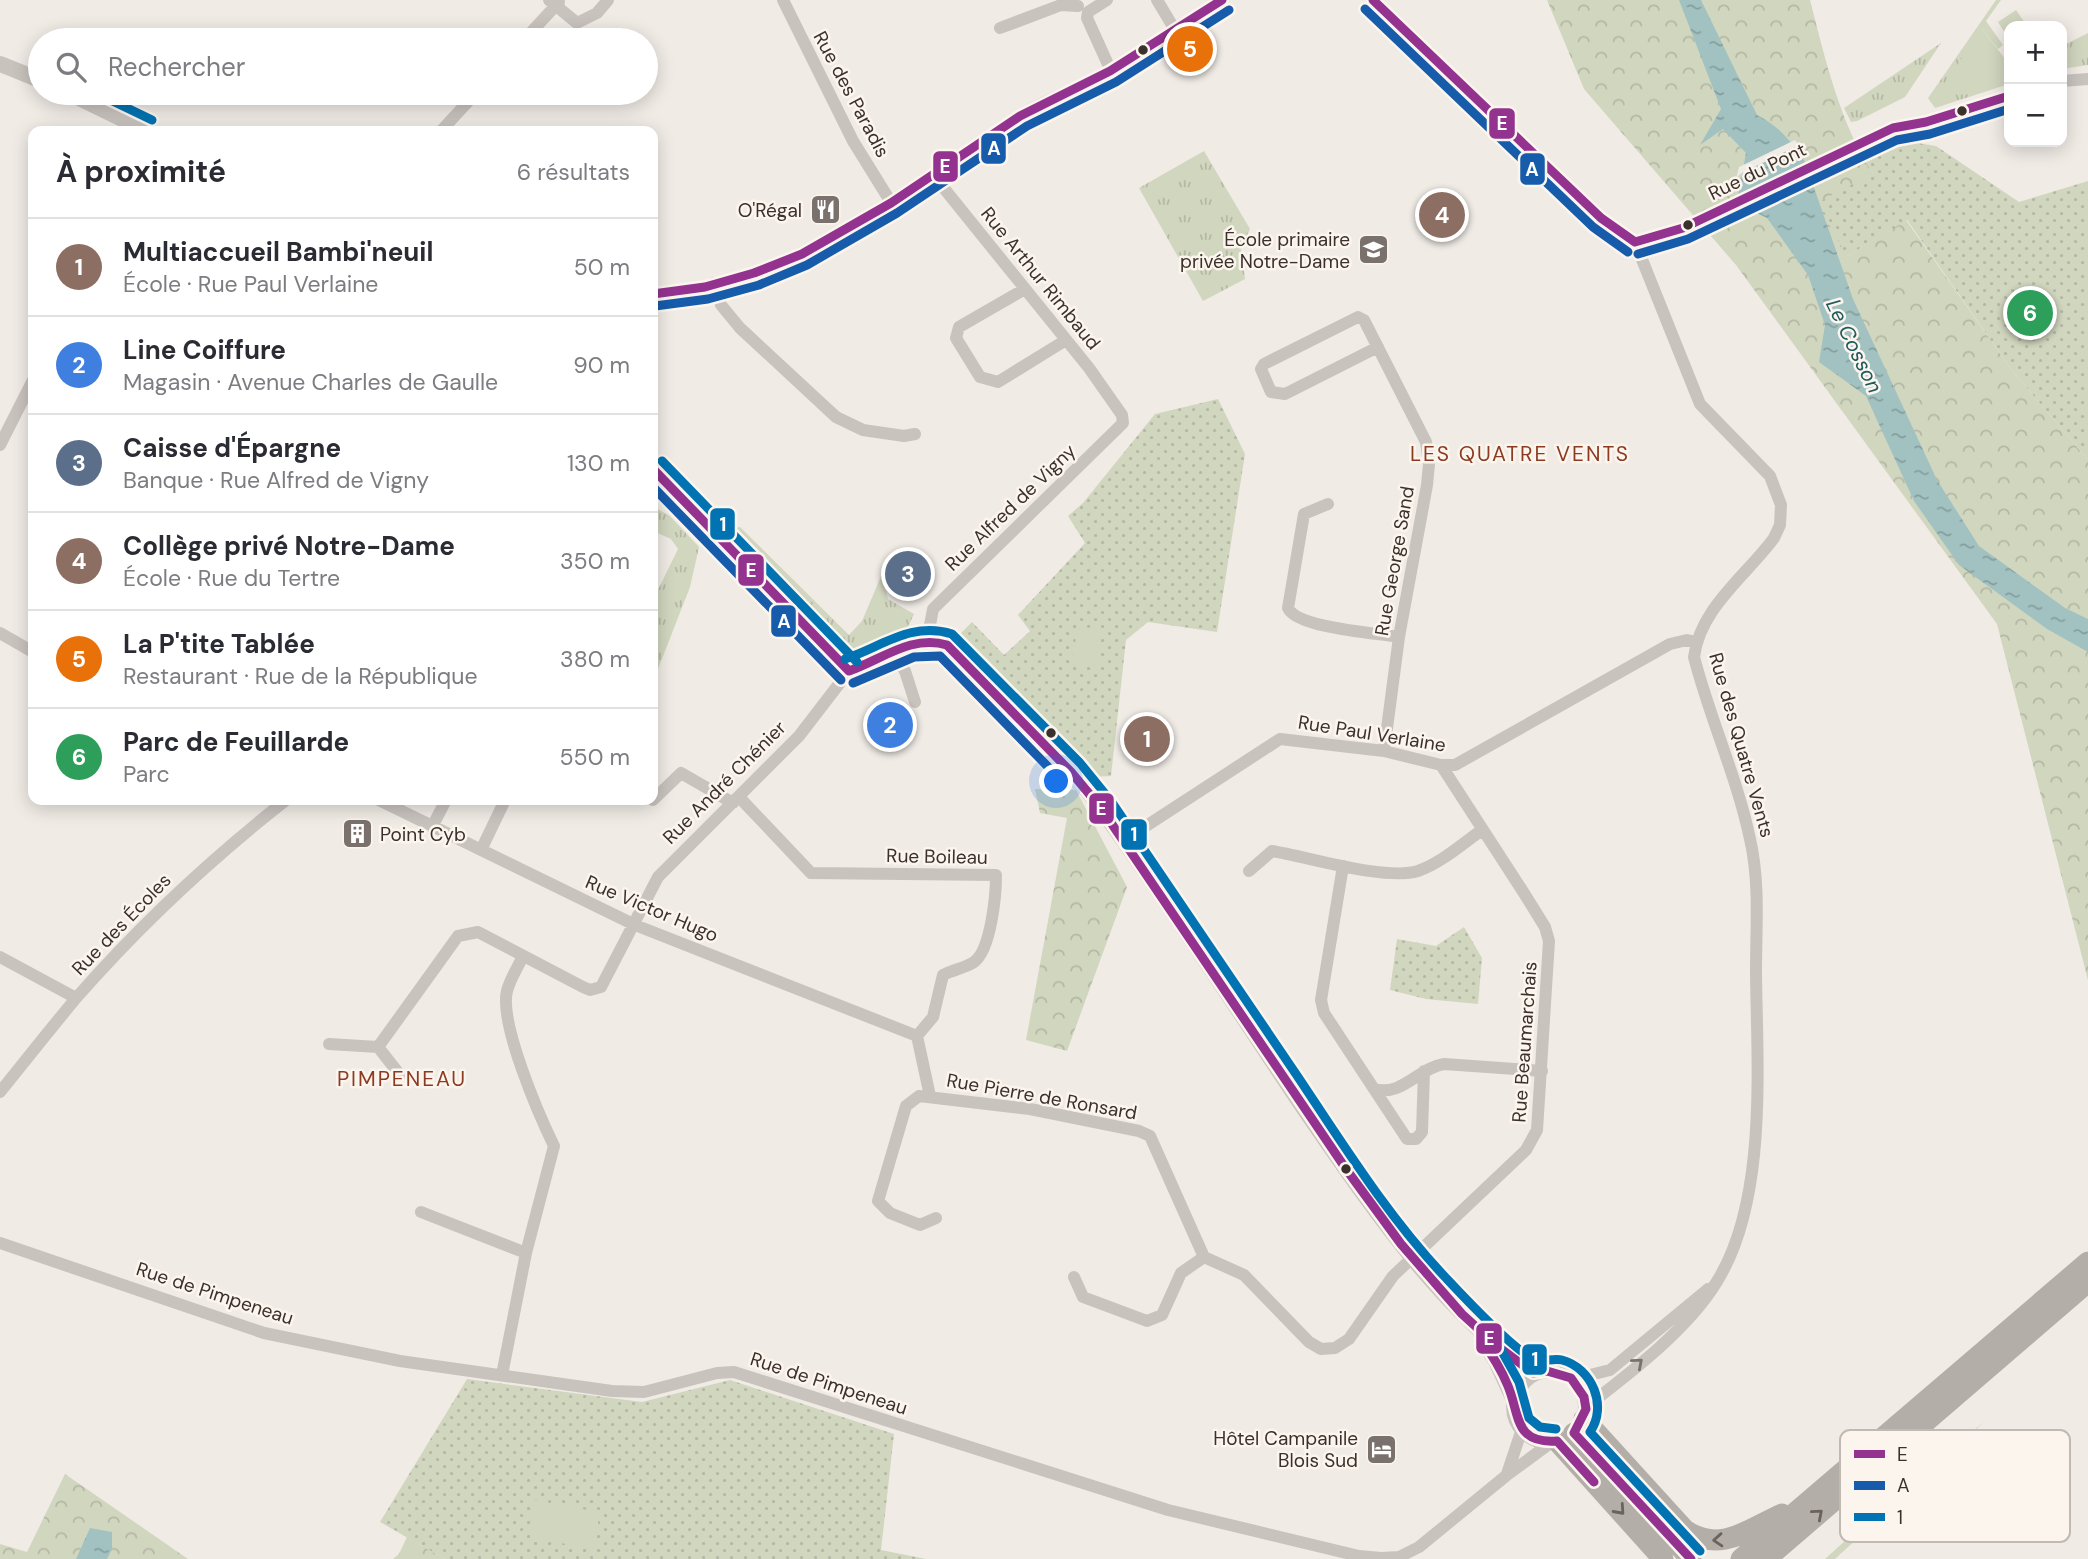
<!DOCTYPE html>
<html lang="fr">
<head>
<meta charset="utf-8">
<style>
	:root { --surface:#fff; --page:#f7f7f7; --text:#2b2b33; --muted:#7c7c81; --line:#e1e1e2; --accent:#1a73e8 }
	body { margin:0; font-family:"DM Sans",sans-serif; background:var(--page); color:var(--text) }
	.controls { position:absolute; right:21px; top:21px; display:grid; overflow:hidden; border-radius:14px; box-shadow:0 4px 18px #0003 }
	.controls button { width:63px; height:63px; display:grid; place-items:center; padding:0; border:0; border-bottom:2px solid var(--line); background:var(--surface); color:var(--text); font:35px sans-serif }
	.you { position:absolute; left:1057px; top:782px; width:24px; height:24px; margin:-18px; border:5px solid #fff; border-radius:50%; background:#1a73e8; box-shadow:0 0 0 10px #1a73e833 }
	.badge { display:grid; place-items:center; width:46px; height:46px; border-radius:50%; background:var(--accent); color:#fff; font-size:23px; font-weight:700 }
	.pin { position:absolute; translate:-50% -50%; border:4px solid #fff; box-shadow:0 2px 7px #0006 }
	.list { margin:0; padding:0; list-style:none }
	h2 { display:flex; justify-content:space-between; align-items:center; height:91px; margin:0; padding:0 28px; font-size:30px }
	h2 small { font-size:23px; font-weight:400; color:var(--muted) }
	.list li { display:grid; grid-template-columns:46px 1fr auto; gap:21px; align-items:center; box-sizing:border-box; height:98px; padding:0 28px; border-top:2px solid var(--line) }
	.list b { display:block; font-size:26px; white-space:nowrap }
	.list p { margin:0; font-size:23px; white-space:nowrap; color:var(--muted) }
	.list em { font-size:23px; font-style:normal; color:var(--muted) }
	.icon { flex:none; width:38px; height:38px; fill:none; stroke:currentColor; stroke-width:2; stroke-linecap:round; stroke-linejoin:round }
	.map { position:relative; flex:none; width:2088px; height:1559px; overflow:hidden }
	.search { position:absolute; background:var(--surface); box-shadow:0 4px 18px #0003; left:28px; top:28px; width:630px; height:77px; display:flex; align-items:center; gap:18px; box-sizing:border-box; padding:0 24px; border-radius:38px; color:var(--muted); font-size:26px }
	.panel { position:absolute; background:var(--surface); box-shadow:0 4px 18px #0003; left:28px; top:126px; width:630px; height:679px; border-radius:14px }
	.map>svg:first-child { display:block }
	.grass { fill:url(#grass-tufts) }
	.forest { fill:url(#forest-crowns) }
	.park { fill:url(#park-dots) }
	.pitch { fill:#d1d6bf }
	.water { fill:url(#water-ripples) }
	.pier { fill:#f0ebe5 }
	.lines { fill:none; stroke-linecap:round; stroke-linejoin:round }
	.minor { stroke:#c9c3be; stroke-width:12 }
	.tertiary { stroke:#c9c3be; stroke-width:16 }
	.trunk { stroke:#b4aea8; stroke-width:21 }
	.bus-1-casing { stroke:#fbf5ee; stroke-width:14 }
	.bus-2-casing { stroke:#fbf5ee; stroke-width:14 }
	.bus-3-casing { stroke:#fbf5ee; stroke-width:14 }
	.bus-1 { stroke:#93338f; stroke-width:9 }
	.bus-2 { stroke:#175bab; stroke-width:9 }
	.bus-3 { stroke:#0173b2; stroke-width:9 }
	.oneway { stroke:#7b726d }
	.oneway2 { stroke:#6b625d }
	.bus-dot { fill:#3b302b; stroke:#fbf5ee; stroke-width:2.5 }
	.labels { text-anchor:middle; stroke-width:5; stroke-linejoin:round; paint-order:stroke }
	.street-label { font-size:19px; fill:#3b302b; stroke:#fbf5ee }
	.poi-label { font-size:19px; fill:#3b302b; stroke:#fbf5ee; text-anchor:end }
	.water-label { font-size:21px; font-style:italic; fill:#1f5a5e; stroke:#fbf5ee }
	.neighbourhood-label { font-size:21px; letter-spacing:2px; fill:#8c3b22; stroke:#fbf5ee }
	.key { fill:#fbf5ee; stroke:#c1bab4; stroke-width:2 }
	.key-label { font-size:19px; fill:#3b302b }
	.line-badge { stroke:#fbf5ee; stroke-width:2.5 }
	.badge-label { font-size:19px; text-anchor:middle; font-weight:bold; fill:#fff }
</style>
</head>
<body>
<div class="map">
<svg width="2088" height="1559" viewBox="0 0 2088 1559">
	<defs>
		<pattern id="grass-tufts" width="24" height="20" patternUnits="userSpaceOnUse" patternTransform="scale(1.75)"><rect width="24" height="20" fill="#d1d6bf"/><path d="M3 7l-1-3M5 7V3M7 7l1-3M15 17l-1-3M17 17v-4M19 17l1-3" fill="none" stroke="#b4b8a4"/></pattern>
		<pattern id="forest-crowns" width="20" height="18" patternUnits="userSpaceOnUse" patternTransform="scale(1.75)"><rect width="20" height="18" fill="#d1d6bf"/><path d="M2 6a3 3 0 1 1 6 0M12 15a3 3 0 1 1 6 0" fill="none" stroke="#b4b8a4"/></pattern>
		<pattern id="park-dots" width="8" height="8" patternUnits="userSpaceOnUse" patternTransform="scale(1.75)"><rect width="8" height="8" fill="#d1d6bf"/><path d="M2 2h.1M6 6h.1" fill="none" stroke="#b4b8a4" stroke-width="1.8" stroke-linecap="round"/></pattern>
		<pattern id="water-ripples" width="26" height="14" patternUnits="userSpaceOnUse" patternTransform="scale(1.75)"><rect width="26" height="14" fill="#a1c2c1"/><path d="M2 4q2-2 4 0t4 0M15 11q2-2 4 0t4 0" fill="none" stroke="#849e9d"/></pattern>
	</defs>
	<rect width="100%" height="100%" fill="#f0ebe5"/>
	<path class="grass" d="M 1996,0 L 2001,0 L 1986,21 L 2003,45 L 1998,49 L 1982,29 L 1958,95 L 2009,78 L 2009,84 L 1935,108 L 1928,98 Z
		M 2088,33 L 2088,65 L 2062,69 L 2062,46 Z
		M 1941,43 L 1905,97 L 1857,121 L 1851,122 L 1844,108 Z
		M 1204,151 L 1250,229 L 1241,249 L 1245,279 L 1203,301 L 1139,188 Z
		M 653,506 L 670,516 L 699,547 L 690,587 L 658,669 L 653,666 L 653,600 L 678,549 L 671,539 L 653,531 Z
		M 740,527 L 849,635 L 862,621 L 882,574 L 888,599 L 914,614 L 907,629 L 859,653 L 847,651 L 835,642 L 731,529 Z
		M 1984,1422 L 1835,1559 L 1825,1559 L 1921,1472 Z"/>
	<path class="forest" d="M 1547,0 L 1810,0 C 1824,55 1841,127 1873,173 L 1847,256 L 1906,220 L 2011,369 L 2088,460 L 2088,980 L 1997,624 L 1736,265 L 1584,89 Z
		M 1035,789 L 1076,790 L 1127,887 L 1067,1051 L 1026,1040 L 1067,818 L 1040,813 Z
		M 65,1474 L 188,1559 L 0,1559 L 0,1544 L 27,1552 Z
		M 407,1537 L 445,1559 L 393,1559 L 399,1554 Z"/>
	<path class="park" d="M 1911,142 L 1936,146 L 2019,202 L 2088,181 L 2088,460 L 2011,369 L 1907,220 L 1847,256 L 1817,203 L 1873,173 L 1859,152 Z
		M 1218,399 L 1245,454 L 1217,632 L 1148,622 L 1126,640 L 1111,776 L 1091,777 L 957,637 L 972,622 L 1004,655 L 1030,631 L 1018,615 L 1085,543 L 1068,516 L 1083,503 L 1155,414 Z
		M 1464,927 L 1482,958 L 1478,1004 L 1426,999 L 1390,990 L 1397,939 L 1436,946 Z
		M 467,1379 L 642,1402 L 730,1380 L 894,1434 L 881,1550 L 926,1559 L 445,1559 L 380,1522 Z"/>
	<path class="pitch" d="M 2016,10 L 2027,26 L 2009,26 L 2009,40 L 1998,22 Z
		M 1982,29 L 2009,64 L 2009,78 L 1958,96 L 1947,80 Z
		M 1078,625 L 1102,631 L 1097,669 L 1072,663 Z
		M 533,1500 L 599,1512 L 596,1549 L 530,1538 Z"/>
	<path class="water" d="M 1679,0 L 1701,0 L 1757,115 C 1776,124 1794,143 1805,162 L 1853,299 L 1937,480 L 1979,546 L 2065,608 L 2088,619 L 2088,652 L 2047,629 L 1959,565 L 1914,501 L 1866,396 L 1819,362 L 1825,325 L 1808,275 L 1767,218 L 1743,206 L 1738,196 L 1746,153 L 1723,129 L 1700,145 L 1721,109 Z
		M 90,1528 L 112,1532 L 112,1549 L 107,1559 L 76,1559 Z"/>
	<path class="pier" d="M 1795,140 L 1799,145 L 1740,174 L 1736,179 L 1739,167 Z"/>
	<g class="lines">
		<path class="minor" d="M 549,0 L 577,23 L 597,13 L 608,0
			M 783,0 L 853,141 L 892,204
			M 1107,0 L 1088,12 L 1087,18 L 1111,71
			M 1157,0 L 1175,30
			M 1373,0 L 1601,218 L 1635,242
			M 1000,28 L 1061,5 L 1078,6
			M 524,40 L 559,2
			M 2062,81 L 2088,79
			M 441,131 L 476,93
			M 1635,242 L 1683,228 L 1893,128 L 1926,122 L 2009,96
			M 714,283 L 721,305 L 740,328 L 836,417 L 863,430 L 904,436 L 915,434
			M 1025,289 L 959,327 L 956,338 L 980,377 L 998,382 L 1066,340
			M 653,294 C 796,286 905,190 1020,116 C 1048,98 1081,88 1110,71 C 1148,49 1185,24 1222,0
			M 1378,347 L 1285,394 L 1271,392 L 1261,369 L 1264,364 L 1358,317 L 1364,320 L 1426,442 L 1429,464 L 1427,485 L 1399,637 L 1384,751
			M 0,445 L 33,380
			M 1328,504 L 1304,514 L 1288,608 C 1297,628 1376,633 1399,637
			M 0,633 L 33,652
			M 927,641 L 933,609 L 1123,423 L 1122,415 L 1089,368 L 934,176
			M 893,654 L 905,671 L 915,702
			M 739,797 L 811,873 L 996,875 C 996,895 991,950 974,962 C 965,968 952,970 943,975 L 933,1017 L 917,1036 L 930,1096
			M 379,800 L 635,925 L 917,1036
			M 653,800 L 681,773 L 733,803
			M 432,827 L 446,800
			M 1123,841 L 1280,739 L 1384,751 L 1441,765 L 1455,765 L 1670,644 L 1687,640 L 1696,642
			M 481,850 L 505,800
			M 1343,866 L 1321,1000 L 1324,1013 L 1374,1089 C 1402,1097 1418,1068 1444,1064 L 1542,1071
			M 1249,871 L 1272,851 C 1309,857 1384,881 1418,871 C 1441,863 1462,844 1482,830
			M 0,957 L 76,998
			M 329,1044 L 378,1047 L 400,1075
			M 378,1047 L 458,936 L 478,932 L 583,987 L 590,990 L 601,987 L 658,877 L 799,736 L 849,671
			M 1374,1089 L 1407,1139 L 1416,1139 L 1422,1132 L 1424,1071
			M 0,1092 C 26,1060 51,1028 77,997 C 140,925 211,859 286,800
			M 421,1212 L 526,1253
			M 936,1218 L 920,1225 L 890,1213 L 878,1201 L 906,1106 L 919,1096 L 1030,1109 L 1139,1131 L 1150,1136 L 1204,1257 L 1244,1275 L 1309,1342 L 1321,1349 L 1335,1348 L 1349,1339 L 1393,1276 L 1526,1150 L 1537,1130 L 1549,941 L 1545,927 L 1522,890 L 1441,765
			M 0,1243 L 264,1333 L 400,1361 L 612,1391 L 644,1392 L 717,1373 L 734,1372 L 1168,1510 L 1359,1556 L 1381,1558 L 1399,1557 L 1419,1547 L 1507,1475 L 1552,1442
			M 1074,1277 L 1083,1297 L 1147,1321 L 1162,1315 L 1181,1273 L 1204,1257
			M 502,1375 L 526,1253 L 554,1146 C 539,1115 499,1023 507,991 C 510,979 518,967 523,956
			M 1574,1379 L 1610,1370 L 1708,1289
			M 1586,1407 C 1630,1373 1687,1330 1716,1283 C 1768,1201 1757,1066 1756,972 C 1756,928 1760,882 1750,839 C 1737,777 1710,719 1694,657 C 1700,608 1746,576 1774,538 L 1780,525 L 1781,505 L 1770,476 L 1700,404 L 1635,242
			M 1507,1474 L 1522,1429"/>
		<path class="tertiary" d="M 0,64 L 40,80
			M 69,93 L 147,131
			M 653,469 L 804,628 L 849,671 C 878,664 917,630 947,645 C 999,698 1059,750 1103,811 C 1173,909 1238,1010 1305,1110 C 1371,1205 1437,1306 1533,1373
			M 1481,1338 L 1496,1361 L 1514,1400
			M1514 1406a36 36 0 1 1 72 0a36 36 0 1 1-72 0Z"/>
		<path class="trunk" d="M 1584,1419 L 1685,1530 C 1721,1554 1748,1529 1782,1514
			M 1574,1433 L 1691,1559
			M 1557,1441 L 1663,1559
			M 1741,1559 L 2088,1262
			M 1766,1559 L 2088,1282"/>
		<defs>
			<path id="bus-1" d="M 1373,0 L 1601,218 L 1635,242
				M 1635,242 L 1683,228 L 1893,128 L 1926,122 L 2009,96
				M 653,294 L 705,287 L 754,273 L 802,254 L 891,203 L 1020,116 L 1110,71 L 1222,0
				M 653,469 L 849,671
				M 849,671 C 881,660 912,634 947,645 L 1071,772 L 1101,808 L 1346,1169 L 1401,1244 L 1462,1314 L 1496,1345 L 1533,1373 L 1547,1371 L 1571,1378 L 1584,1397 L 1586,1409 L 1574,1433 L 1691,1559
				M 1480,1338 C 1491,1353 1501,1369 1508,1386 C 1520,1415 1514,1444 1557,1441 L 1594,1482"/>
			<path id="bus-2" d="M 1365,9 L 1593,227 L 1628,252
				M 1638,254 L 1688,239 L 1897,140 L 1930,134 L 2009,109
				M 655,306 L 708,299 L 759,285 L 807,265 L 897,213 L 1027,126 L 1116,82 L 1229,10
				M 653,487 L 841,680
				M 853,683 L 914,657 L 940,656 L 1058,777"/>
			<path id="bus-3" d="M 96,93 L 152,120
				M 662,461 L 857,662
				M 845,659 C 881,647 912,621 952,634 L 1080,763 L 1111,801 C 1174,893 1236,985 1298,1077 C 1344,1146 1389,1218 1446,1278 C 1461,1294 1517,1354 1536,1360 C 1543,1362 1554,1358 1562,1360 C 1592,1368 1608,1406 1590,1432 L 1700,1551
				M 1490,1330 L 1519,1382 L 1529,1418 L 1540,1427 L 1556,1429"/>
		</defs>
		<use href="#bus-1" class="bus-1-casing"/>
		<use href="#bus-2" class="bus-2-casing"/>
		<use href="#bus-3" class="bus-3-casing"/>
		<use href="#bus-1" class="bus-1"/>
		<use href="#bus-2" class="bus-2"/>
		<use href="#bus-3" class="bus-3"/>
	</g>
	<defs><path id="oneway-chevron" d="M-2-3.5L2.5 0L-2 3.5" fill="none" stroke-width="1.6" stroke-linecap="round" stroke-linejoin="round" transform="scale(1.75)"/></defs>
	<use class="oneway" href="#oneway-chevron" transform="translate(1638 1363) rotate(-41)"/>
	<g class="oneway2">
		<use href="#oneway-chevron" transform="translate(1620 1510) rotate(48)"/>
		<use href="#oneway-chevron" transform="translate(1818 1514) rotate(-41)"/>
		<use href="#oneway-chevron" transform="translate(1718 1540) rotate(176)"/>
	</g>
	<defs>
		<symbol id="restaurant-square" viewBox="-11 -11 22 22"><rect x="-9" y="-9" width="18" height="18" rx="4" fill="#7a716c" stroke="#fbf5ee"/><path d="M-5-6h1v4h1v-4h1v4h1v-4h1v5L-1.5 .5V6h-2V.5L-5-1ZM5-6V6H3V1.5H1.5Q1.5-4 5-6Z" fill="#fff"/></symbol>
		<symbol id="school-square" viewBox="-11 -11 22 22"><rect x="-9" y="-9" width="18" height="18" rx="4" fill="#7a716c" stroke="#fbf5ee"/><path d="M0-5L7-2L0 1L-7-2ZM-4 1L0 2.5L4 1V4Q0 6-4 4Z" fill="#fff"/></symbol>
		<symbol id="building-square" viewBox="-11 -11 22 22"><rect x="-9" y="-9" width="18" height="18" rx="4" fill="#7a716c" stroke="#fbf5ee"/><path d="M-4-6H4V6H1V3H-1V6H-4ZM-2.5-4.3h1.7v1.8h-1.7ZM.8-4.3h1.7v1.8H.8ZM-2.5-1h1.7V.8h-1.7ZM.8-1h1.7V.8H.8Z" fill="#fff"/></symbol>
		<symbol id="hotel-square" viewBox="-11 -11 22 22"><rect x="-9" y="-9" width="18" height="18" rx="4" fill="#7a716c" stroke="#fbf5ee"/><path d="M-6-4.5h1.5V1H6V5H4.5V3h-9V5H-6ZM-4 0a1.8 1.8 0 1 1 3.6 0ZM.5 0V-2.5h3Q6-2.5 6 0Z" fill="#fff"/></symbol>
	</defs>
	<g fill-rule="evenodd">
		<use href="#restaurant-square" x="808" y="192" width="35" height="35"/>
		<use href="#school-square" x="1356" y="232" width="35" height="35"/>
		<use href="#building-square" x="340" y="816" width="35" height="35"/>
		<use href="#hotel-square" x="1364" y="1432" width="35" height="35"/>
	</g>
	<g class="bus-dot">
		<circle cx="1143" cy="50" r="6"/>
		<circle cx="1962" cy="111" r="6"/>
		<circle cx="1688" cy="225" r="6"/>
		<circle cx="1051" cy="733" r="6"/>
		<circle cx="1346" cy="1169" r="6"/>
	</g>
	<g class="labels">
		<g class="street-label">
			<text transform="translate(852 94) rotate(62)" y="7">Rue des Paradis</text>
			<text transform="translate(1757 171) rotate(-26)" y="7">Rue du Pont</text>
			<text transform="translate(1041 278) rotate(51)" y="7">Rue Arthur Rimbaud</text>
			<text transform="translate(1010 507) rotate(-44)" y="7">Rue Alfred de Vigny</text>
			<text transform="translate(1394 561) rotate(-80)" y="7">Rue George Sand</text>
			<text transform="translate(1372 733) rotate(9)" y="7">Rue Paul Verlaine</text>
			<text transform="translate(1742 745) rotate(74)" y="7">Rue des Quatre Vents</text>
			<text transform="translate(724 782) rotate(-45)" y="7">Rue André Chénier</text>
			<text transform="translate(937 856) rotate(1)" y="7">Rue Boileau</text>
			<text transform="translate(652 908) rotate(23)" y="7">Rue Victor Hugo</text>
			<text transform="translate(121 924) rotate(-46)" y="7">Rue des Écoles</text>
			<text transform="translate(1524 1042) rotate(-86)" y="7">Rue Beaumarchais</text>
			<text transform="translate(1042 1096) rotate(10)" y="7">Rue Pierre de Ronsard</text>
			<text transform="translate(215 1293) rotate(18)" y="7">Rue de Pimpeneau</text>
			<text transform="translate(829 1383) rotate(18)" y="7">Rue de Pimpeneau</text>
		</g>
		<g class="poi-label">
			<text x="802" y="217">O'Régal</text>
			<text x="1350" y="246">École primaire<tspan x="1350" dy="22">privée Notre-Dame</tspan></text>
			<text x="380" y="841" text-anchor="start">Point Cyb</text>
			<text x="1358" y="1445">Hôtel Campanile<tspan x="1358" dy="22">Blois Sud</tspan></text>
		</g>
		<g class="water-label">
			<text transform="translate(1854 346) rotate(64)" y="7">Le Cosson</text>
		</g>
		<g class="neighbourhood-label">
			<text x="1520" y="461">LES QUATRE VENTS</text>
			<text x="402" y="1086">PIMPENEAU</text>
		</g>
	</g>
	<rect x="1840" y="1430" width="230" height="112" rx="10" class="key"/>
	<rect x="1854" y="1450" width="31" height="8" fill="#93338f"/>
	<rect x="1854" y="1481" width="31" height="9" fill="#175bab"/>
	<rect x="1854" y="1513" width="31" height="8" fill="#0173b2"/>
	<g class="key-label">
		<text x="1897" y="1461">E</text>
		<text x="1897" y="1492">A</text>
		<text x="1897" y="1524">1</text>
	</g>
	<g class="line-badge">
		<rect x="1488" y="107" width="28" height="33" rx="7" fill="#93338f"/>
		<rect x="980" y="132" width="27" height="33" rx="7" fill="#175bab"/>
		<rect x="932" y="150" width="27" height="33" rx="7" fill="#93338f"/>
		<rect x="1519" y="152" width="27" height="34" rx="7" fill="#175bab"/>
		<rect x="709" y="507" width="27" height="34" rx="7" fill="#0173b2"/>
		<rect x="737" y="553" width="28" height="34" rx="7" fill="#93338f"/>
		<rect x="770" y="604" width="27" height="34" rx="7" fill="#175bab"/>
		<rect x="1088" y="792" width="27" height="33" rx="7" fill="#93338f"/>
		<rect x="1120" y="818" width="28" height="33" rx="7" fill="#0173b2"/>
		<rect x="1475" y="1322" width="28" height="33" rx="7" fill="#93338f"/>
		<rect x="1521" y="1343" width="27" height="33" rx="7" fill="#0173b2"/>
	</g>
	<g class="badge-label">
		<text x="1502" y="130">E</text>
		<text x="994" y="155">A</text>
		<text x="945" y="173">E</text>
		<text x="1532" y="176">A</text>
		<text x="723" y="531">1</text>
		<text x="751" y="577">E</text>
		<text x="784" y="628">A</text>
		<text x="1101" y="815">E</text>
		<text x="1134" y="841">1</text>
		<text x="1489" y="1345">E</text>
		<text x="1535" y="1366">1</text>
	</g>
</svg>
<div class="controls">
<button>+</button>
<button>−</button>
</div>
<div class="you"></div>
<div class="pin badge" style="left:1147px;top:739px;background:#8d6e63">1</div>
<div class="pin badge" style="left:890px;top:725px;background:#3f7fe0">2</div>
<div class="pin badge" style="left:908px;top:574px;background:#5c6f8a">3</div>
<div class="pin badge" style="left:1442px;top:215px;background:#8d6e63">4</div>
<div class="pin badge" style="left:1190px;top:49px;background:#e8710a">5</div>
<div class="pin badge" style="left:2030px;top:313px;background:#2e9e5b">6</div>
<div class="search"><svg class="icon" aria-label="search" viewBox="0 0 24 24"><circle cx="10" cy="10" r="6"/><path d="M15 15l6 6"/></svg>Rechercher</div>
<section class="panel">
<h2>À proximité<small>6 résultats</small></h2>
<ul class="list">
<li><span class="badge" style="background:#8d6e63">1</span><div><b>Multiaccueil Bambi'neuil</b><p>École · Rue Paul Verlaine</p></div><em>50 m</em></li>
<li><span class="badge" style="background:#3f7fe0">2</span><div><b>Line Coiffure</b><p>Magasin · Avenue Charles de Gaulle</p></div><em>90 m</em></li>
<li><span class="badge" style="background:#5c6f8a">3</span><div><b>Caisse d'Épargne</b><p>Banque · Rue Alfred de Vigny</p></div><em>130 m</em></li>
<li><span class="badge" style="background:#8d6e63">4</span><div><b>Collège privé Notre-Dame</b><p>École · Rue du Tertre</p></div><em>350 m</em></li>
<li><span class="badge" style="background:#e8710a">5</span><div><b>La P'tite Tablée</b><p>Restaurant · Rue de la République</p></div><em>380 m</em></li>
<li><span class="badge" style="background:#2e9e5b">6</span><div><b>Parc de Feuillarde</b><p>Parc</p></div><em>550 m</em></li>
</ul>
</section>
</div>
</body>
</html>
